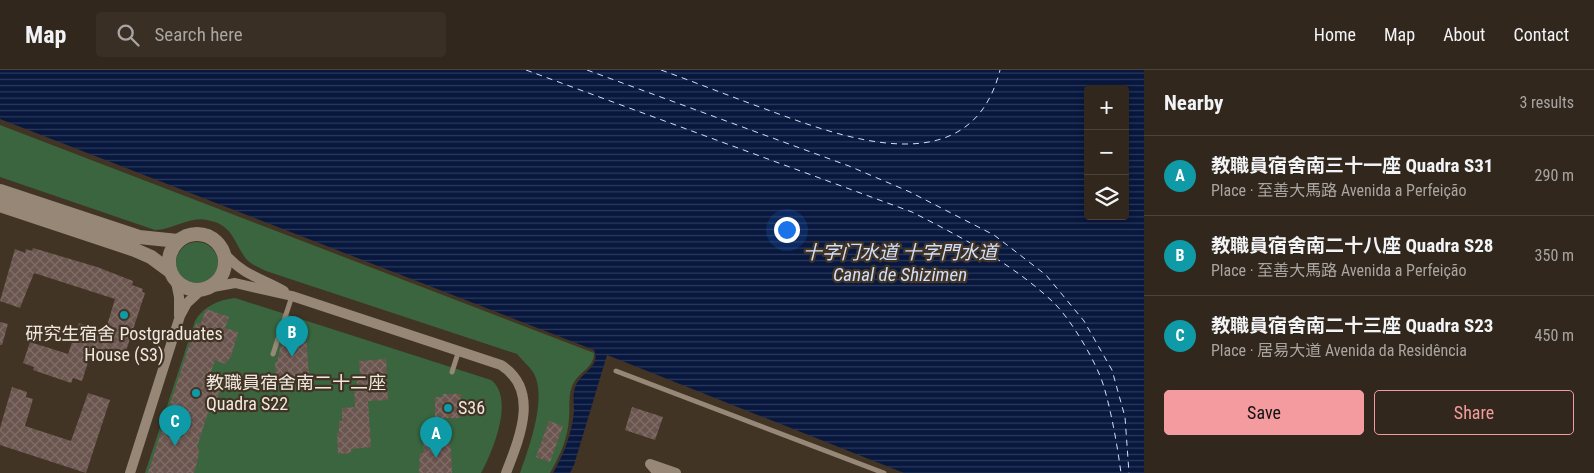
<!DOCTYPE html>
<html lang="en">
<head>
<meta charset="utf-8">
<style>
	:root { --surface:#31271c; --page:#392f25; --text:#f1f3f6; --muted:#a8a5a3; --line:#4c443b; --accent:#f49b9f }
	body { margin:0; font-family:"Roboto Condensed","Noto Sans SC",sans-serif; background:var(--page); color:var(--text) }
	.controls { position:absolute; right:15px; top:15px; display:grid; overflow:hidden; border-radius:5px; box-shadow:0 2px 8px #0003 }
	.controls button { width:45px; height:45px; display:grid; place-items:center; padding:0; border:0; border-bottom:1px solid var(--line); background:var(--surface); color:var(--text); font:25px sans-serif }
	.you { position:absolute; left:786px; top:159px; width:18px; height:18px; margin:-12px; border:4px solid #fff; border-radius:50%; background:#1a73e8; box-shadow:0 0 0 8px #1a73e833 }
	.badge { display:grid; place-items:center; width:32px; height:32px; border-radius:50%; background:var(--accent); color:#fff; font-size:16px; font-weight:700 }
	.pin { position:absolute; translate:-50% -41px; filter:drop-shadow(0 1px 2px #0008) }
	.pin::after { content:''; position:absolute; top:26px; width:18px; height:15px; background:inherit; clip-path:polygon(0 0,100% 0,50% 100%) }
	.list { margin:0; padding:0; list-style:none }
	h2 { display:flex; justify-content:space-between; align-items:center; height:65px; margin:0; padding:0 20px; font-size:21px }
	h2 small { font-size:16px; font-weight:400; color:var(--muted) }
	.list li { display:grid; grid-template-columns:32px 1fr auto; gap:15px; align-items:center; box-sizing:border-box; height:80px; padding:0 20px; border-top:1px solid var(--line) }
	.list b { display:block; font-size:19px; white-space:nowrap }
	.list p { margin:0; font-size:16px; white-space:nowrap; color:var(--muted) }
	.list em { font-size:16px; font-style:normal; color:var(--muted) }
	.actions { display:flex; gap:10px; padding:15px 20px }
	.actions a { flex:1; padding:11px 0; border:1px solid var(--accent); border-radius:5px; text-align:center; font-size:18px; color:var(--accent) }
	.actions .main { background:var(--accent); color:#111 }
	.icon { flex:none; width:28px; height:28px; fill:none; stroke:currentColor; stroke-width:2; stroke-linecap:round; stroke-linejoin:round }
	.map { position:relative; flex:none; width:1144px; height:403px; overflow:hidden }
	header { display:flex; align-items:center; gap:30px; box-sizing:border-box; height:70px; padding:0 25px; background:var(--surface); border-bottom:1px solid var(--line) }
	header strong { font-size:24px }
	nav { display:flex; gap:28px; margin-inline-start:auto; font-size:18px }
	.search { width:350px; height:45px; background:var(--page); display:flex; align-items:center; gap:12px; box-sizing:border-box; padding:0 18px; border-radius:5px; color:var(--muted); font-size:19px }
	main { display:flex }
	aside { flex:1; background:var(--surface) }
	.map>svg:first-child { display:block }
	.green { fill:#3a653f }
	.water { fill:url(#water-rules); fill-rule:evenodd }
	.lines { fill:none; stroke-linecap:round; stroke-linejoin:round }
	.ferry { stroke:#d1dffc; stroke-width:1; stroke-dasharray:6 5; stroke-linecap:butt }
	.building { fill:url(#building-cross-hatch) }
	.service { stroke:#968776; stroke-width:5 }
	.minor { stroke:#968776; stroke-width:10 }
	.secondary { stroke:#968776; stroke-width:14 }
	.culture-dot { fill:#0f9aa8; stroke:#413425; stroke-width:2 }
	.labels { text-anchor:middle; stroke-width:4.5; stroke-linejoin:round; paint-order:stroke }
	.poi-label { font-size:18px; fill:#f0e8df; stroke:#413425; text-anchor:start }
	.water-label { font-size:19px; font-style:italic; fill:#d1dffc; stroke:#413425 }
</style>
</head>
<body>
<header>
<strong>Map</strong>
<div class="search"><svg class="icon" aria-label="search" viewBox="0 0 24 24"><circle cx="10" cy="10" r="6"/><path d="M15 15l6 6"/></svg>Search here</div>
<nav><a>Home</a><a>Map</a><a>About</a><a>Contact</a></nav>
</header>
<main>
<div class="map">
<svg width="1144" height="403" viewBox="0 0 1144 403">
	<defs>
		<pattern id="water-rules" width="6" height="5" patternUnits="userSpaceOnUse" patternTransform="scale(1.25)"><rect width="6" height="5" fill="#08173e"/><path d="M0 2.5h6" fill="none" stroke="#2c3959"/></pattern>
		<pattern id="building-cross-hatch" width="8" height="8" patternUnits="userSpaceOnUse" patternTransform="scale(1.25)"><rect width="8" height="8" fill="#6b554f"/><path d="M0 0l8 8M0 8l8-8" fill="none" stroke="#806d68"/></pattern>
	</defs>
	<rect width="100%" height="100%" fill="#413425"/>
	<path class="green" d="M 0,55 L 594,283 C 594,298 580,301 573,314 C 568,324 570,337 569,348 C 568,368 560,386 550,403 L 520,403 C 529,378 548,326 533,302 C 528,295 522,290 517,284 L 266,201 C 258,197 249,194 244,186 C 233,169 231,154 207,150 C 189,146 173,160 155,160 L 0,107 Z
		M176 193a21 21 0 1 1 42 0a21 21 0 1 1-42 0Z
		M 235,228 L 491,310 C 515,328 493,381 481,403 L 145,403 L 195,251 C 204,236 218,230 235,228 Z"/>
	<path class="water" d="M 0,0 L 1144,0 L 1144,403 L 904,403 L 607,285 L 574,395 L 570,403 L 553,403 C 564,384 572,363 574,341 C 574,331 572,324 576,315 C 582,302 601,296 594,280 L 0,49 ZM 1088,19 L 1125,19 L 1125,146 L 1088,146 Z"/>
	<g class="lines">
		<path class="ferry" d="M 526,0 L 912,142 C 961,167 1013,194 1053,232 C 1071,249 1097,293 1104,317 C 1112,345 1117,374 1121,403
			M 587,0 L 849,96 L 910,122 L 994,165 L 1046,205 L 1084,251 L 1112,300 L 1125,347 L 1129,403
			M 661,0 C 697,13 732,27 768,40 C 846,69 971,115 1000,0"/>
	</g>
	<path class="building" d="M 33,178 L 97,197 L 133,211 L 132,215 L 143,219 L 142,222 L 145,223 L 124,287 L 93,277 L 82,311 L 73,308 L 71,313 L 33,300 L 34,297 L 23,293 L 30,272 L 68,284 L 79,253 L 105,262 L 115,229 L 34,203 L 20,238 L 0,231 L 15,179 L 25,183 L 26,179 L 32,181 Z
		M 206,239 L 229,247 L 225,258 L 238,262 L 231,287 L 225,294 L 215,290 L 209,307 L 220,311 L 220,321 L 214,339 L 208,343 L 204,355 L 197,377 L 199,380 L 198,388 L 194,403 L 148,403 L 196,254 L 201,253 Z
		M 0,252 L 8,254 L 2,275 L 0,275 Z
		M 306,265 L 309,306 L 289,307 L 289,312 L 276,313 L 275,292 L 277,292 L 283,266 Z
		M 386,289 L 388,330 L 368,331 L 371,377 L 351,379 L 351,383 L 338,384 L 337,363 L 339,363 L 339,351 L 342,351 L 342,338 L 355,337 L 354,316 L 357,316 L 356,304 L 360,304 L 359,291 Z
		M 12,317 L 27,322 L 26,327 L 33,329 L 25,356 L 71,371 L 88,323 L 110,330 L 86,403 L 0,375 L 0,358 Z
		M 443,324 L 461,324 L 460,348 L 435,348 L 435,327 L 443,327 Z
		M 632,337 L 663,347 L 655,370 L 625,360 Z
		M 549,351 L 563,356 L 550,392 L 536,387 Z
		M 450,368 L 452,403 L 419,403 L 420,383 L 424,383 L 423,370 Z"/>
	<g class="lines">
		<path class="service" d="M 273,284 L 292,226
			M 616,301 L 884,403
			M 452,302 L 459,280"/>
		<path class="minor" d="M 225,184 C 243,205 261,208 284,221
			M 176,212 L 179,227 L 179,246
			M 213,217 L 235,213 L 292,226 L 501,295 C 540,320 520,367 506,403
			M 130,403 L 180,246 L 187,233 L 200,221
			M 658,403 L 650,394 L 676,403"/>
		<path class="secondary" d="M 0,121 L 139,167 L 178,171
			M 0,135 L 135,180 L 151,187 L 170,201
			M169 192a28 28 0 1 1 56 0a28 28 0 1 1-56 0Z"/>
	</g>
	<g class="culture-dot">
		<circle cx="124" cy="245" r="5"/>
		<circle cx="196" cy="323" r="5"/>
		<circle cx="448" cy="338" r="5"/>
	</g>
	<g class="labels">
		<g class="poi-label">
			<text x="124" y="270" text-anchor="middle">研究生宿舍 Postgraduates<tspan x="124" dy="21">House (S3)</tspan></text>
			<text x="206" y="319">教職員宿舍南二十二座<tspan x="206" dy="21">Quadra S22</tspan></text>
			<text x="458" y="344">S36</text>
		</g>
		<g class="water-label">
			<text x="900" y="189">十字门水道 十字門水道<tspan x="900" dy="22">Canal de Shizimen</tspan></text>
		</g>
	</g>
</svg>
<div class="controls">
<button>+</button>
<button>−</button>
<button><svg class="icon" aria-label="layers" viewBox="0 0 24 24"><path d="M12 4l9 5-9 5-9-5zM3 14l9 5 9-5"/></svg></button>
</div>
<div class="you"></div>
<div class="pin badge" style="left:436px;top:388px;background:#0f9aa8">A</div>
<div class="pin badge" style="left:292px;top:287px;background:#0f9aa8">B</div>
<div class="pin badge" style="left:175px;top:376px;background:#0f9aa8">C</div>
</div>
<aside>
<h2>Nearby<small>3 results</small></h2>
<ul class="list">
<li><span class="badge" style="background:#0f9aa8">A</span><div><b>教職員宿舍南三十一座 Quadra S31</b><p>Place · 至善大馬路 Avenida a Perfeição</p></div><em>290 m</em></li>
<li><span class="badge" style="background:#0f9aa8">B</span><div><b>教職員宿舍南二十八座 Quadra S28</b><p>Place · 至善大馬路 Avenida a Perfeição</p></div><em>350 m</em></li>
<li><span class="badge" style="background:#0f9aa8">C</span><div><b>教職員宿舍南二十三座 Quadra S23</b><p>Place · 居易大道 Avenida da Residência</p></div><em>450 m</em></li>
</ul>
<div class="actions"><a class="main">Save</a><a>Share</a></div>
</aside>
</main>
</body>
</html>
